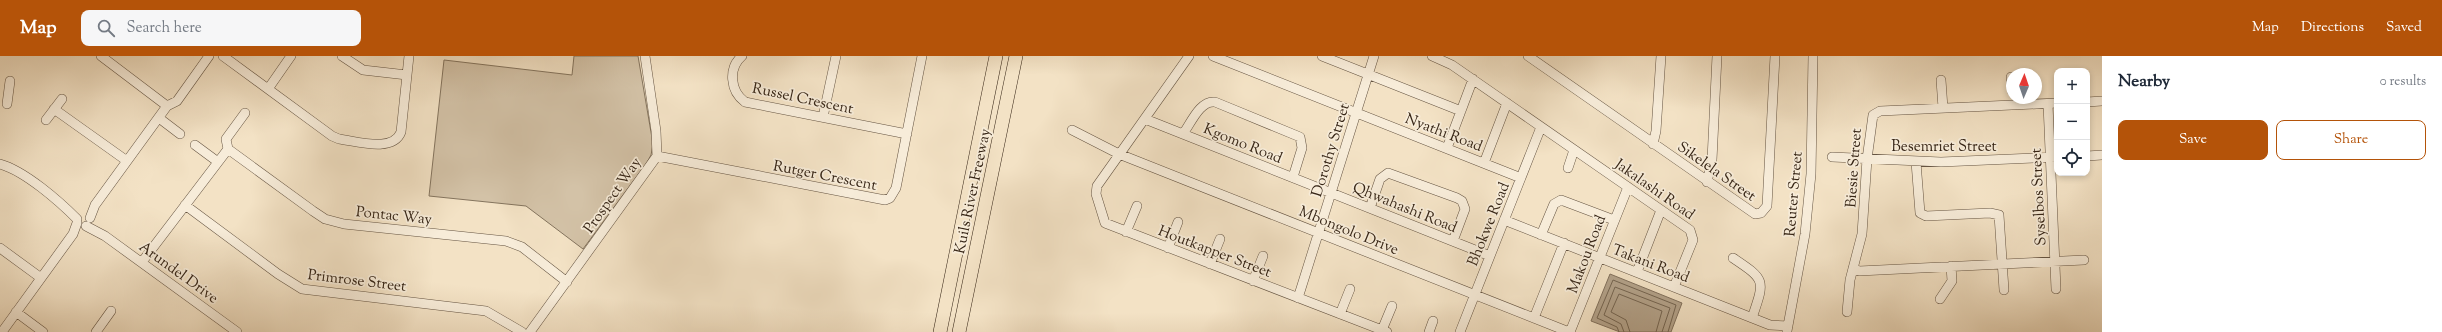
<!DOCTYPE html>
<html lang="en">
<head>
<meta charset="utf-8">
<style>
	:root { --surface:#fff; --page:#f6f6f7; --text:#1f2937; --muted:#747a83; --line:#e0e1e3; --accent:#b45309 }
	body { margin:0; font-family:"Sorts Mill Goudy",serif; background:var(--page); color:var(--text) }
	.controls { position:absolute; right:12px; top:12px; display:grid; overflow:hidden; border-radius:8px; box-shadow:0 2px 6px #0003 }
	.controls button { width:36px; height:36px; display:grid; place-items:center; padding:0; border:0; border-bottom:1px solid var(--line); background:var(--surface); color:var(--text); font:20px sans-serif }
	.compass { position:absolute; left:2006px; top:12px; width:36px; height:36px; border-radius:50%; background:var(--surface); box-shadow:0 2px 6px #0003; rotate:2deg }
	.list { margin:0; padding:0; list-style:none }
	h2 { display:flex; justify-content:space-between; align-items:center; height:52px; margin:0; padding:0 16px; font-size:17px }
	h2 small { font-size:13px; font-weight:400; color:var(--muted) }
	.actions { display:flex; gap:8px; padding:12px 16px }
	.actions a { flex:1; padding:9px 0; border:1px solid var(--accent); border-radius:8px; text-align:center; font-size:14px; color:var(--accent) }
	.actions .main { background:var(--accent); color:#fff }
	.icon { flex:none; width:22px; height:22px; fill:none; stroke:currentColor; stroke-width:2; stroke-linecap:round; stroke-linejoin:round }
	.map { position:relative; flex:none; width:2102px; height:276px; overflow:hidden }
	header { display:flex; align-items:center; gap:24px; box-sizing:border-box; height:56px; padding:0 20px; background:var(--accent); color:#fff }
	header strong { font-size:19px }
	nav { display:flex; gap:22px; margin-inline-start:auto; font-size:14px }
	.search { width:280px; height:36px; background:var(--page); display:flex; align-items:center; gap:10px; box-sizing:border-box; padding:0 14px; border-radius:8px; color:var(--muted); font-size:15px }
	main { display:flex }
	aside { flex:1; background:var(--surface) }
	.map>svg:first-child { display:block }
	.green { fill:#d3c2a7; stroke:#84745e }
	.water { fill:#b3a28a; stroke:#81705c }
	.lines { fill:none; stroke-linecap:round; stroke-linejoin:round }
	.shore { stroke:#746450; stroke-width:1 }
	.minor-casing { stroke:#655442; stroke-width:10 }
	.highway-casing { stroke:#362516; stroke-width:14 }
	.minor { stroke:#f7ecd9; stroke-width:9 }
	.highway { stroke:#f3e2c5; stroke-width:13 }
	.labels { text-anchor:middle; stroke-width:3.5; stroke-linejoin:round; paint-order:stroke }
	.street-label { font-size:15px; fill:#362516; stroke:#f7ecd9 }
</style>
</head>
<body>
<header>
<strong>Map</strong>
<div class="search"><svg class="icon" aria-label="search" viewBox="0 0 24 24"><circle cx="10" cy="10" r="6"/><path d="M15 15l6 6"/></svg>Search here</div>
<nav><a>Map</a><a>Directions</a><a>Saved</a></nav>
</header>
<main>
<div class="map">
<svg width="2102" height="276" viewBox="0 0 2102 276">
	<rect width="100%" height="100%" fill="#f3e2c5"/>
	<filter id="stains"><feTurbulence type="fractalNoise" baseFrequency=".005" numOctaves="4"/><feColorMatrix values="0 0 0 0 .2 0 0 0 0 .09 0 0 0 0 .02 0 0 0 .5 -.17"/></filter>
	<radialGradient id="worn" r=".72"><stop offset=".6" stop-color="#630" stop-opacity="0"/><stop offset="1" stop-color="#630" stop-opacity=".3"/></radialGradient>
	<path class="green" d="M 574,0 L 638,0 L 653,88 L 651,99 L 646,108 L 583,193 L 526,150 L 429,140 L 444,4 L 572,19 Z"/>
	<path class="water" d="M 1610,218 L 1682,247 L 1671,276 L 1620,276 L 1591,265 Z"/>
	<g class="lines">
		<path class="shore" d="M 1619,276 L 1617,271 L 1597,262 L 1613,224 L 1676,249 L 1668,276
			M 1624,276 L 1621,268 L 1604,259 L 1615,231 L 1670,252 L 1662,276
			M 1630,276 L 1626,264 L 1611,256 L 1619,238 L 1662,255 L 1656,276"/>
		<defs>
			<path id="minor" d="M 101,0 L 167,50
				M 223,0 L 332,80 L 339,83 C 356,85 393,97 401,76 L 409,0
				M 342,0 L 363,14 L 407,19
				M 742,0 C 728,12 730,35 745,46 L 907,78
				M 1189,0 L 1097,130 L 1096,138 L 1105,167 L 1387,276
				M 1213,0 L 1521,122
				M 1322,0 L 1461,55
				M 1432,0 L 1452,9 L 1690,174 L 1693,184 L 1674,231
				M 1528,0 L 1755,158 L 1761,157 L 1767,150 L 1775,0
				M 2011,21 L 2012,35
				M 1941,24 L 1943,52
				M 268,33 L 291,0
				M 2087,46 L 2102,45
				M 7,48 L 10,25
				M 2048,48 L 2056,233
				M 54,53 L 127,105
				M 245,57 L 226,83 L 228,93 L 313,155 L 325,163 L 344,168 L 506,185 L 522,191 L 567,226
				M 823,61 L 836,0
				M 159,62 L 180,78
				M 1145,63 L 1490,200
				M 46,64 L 62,43
				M 1072,74 L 1119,98 L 1569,276
				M 1183,78 C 1191,67 1200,44 1215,46 L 1300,81 L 1302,92 L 1293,121
				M 1653,88 L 1656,75 L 1661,0
				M 195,89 L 218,106
				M 1447,92 L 1473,23
				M 657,100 L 885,144 L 890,142 L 896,132 L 922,0
				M 2087,100 L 2102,99
				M 1832,101 L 1941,106 L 2057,101
				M 1916,106 L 1920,157 L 1926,160 L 1990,157 L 1999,159 L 2004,234
				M 1484,107 L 1507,47
				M 0,108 C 25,115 59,145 77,163
				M 1568,112 L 1574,94
				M 1707,126 L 1712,104 L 1717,0
				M 185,149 L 278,218 L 302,233 L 486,255 L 522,276
				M 1370,152 L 1380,123 L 1388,117 L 1457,142 L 1462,145 L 1465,153 L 1453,185
				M 90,162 L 95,149 L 167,50 L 177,45 L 209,0
				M 1504,164 L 1770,269 L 1788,270
				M 86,170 L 105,180 L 237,276
				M 1126,176 L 1137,150
				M 1541,179 L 1554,148 L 1561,144 L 1614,164
				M 0,192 L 41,222
				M 1168,192 L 1178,166
				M 1733,202 C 1766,224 1765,224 1752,262
				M 142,206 L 228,93
				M 1210,208 L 1220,183
				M 1853,212 L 1859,215 L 2084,204
				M 1637,216 L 1661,154
				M 1253,225 L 1263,200
				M 1298,242 L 1374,0
				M 1940,243 L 1952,225 L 1951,210
				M 16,256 L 43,276
				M 1847,256 L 1850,224 L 1862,178 L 1867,103 L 1873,59 L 1880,55 L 2057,47
				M 1340,258 L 1350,233
				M 1534,262 L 1564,187
				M 1382,274 L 1392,250
				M 1787,275 L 1805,178 L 1811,118 L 1813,0
				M 2,276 L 73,178 L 77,167
				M 96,276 L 111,255
				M 530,276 L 657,100 L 656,75 L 645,0
				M 1429,276 L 1433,265
				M 1460,276 L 1541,71
				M 1570,276 L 1628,131"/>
			<path id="highway" d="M 940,276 L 996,0
				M 959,276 L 1016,0"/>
		</defs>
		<use href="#minor" class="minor-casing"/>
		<use href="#highway" class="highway-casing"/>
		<use href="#minor" class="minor"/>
		<use href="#highway" class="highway"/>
	</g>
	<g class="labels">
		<g class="street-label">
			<text transform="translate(803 42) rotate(12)" y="5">Russel Crescent</text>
			<text transform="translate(1444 76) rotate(21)" y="5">Nyathi Road</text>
			<text transform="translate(1243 87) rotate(22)" y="5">Kgomo Road</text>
			<text x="1944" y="95">Besemriet Street</text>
			<text transform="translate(1330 94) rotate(-73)" y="5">Dorothy Street</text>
			<text transform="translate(1853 112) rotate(-86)" y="5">Biesie Street</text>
			<text transform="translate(1717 115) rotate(35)" y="5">Sikelela Street</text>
			<text transform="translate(825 119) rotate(11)" y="5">Rutger Crescent</text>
			<text transform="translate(1655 133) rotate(35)" y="5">Jakalashi Road</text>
			<text transform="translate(972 135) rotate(-78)" y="5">Kuils River Freeway</text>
			<text transform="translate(1793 138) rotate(-85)" y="5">Reuter Street</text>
			<text transform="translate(612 139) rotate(-55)" y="5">Prospect Way</text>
			<text transform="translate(2038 141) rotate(-93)" y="5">Syselbos Street</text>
			<text transform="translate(1405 151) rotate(22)" y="5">Qhwahashi Road</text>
			<text transform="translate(394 159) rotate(6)" y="5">Pontac Way</text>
			<text transform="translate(1488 168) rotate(-68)" y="5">Bhokwe Road</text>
			<text transform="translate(1349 174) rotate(22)" y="5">Mbongolo Drive</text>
			<text transform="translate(1215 195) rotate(21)" y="5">Houtkapper Street</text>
			<text transform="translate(1586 198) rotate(-69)" y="5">Makou Road</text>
			<text transform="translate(1651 207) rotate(21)" y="5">Takani Road</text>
			<text transform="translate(179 216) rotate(36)" y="5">Arundel Drive</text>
			<text transform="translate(357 224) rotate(7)" y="5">Primrose Street</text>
		</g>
	</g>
	<rect width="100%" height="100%" filter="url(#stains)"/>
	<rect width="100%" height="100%" fill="url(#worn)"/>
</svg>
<div class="controls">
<button>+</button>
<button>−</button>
<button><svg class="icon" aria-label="locate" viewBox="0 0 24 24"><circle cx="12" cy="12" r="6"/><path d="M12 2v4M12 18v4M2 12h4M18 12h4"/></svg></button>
</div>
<svg class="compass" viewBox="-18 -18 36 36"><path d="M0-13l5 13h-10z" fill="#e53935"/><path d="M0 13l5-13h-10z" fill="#747a83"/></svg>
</div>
<aside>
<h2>Nearby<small>0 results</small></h2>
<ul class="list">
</ul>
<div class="actions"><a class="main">Save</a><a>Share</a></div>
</aside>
</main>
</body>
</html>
